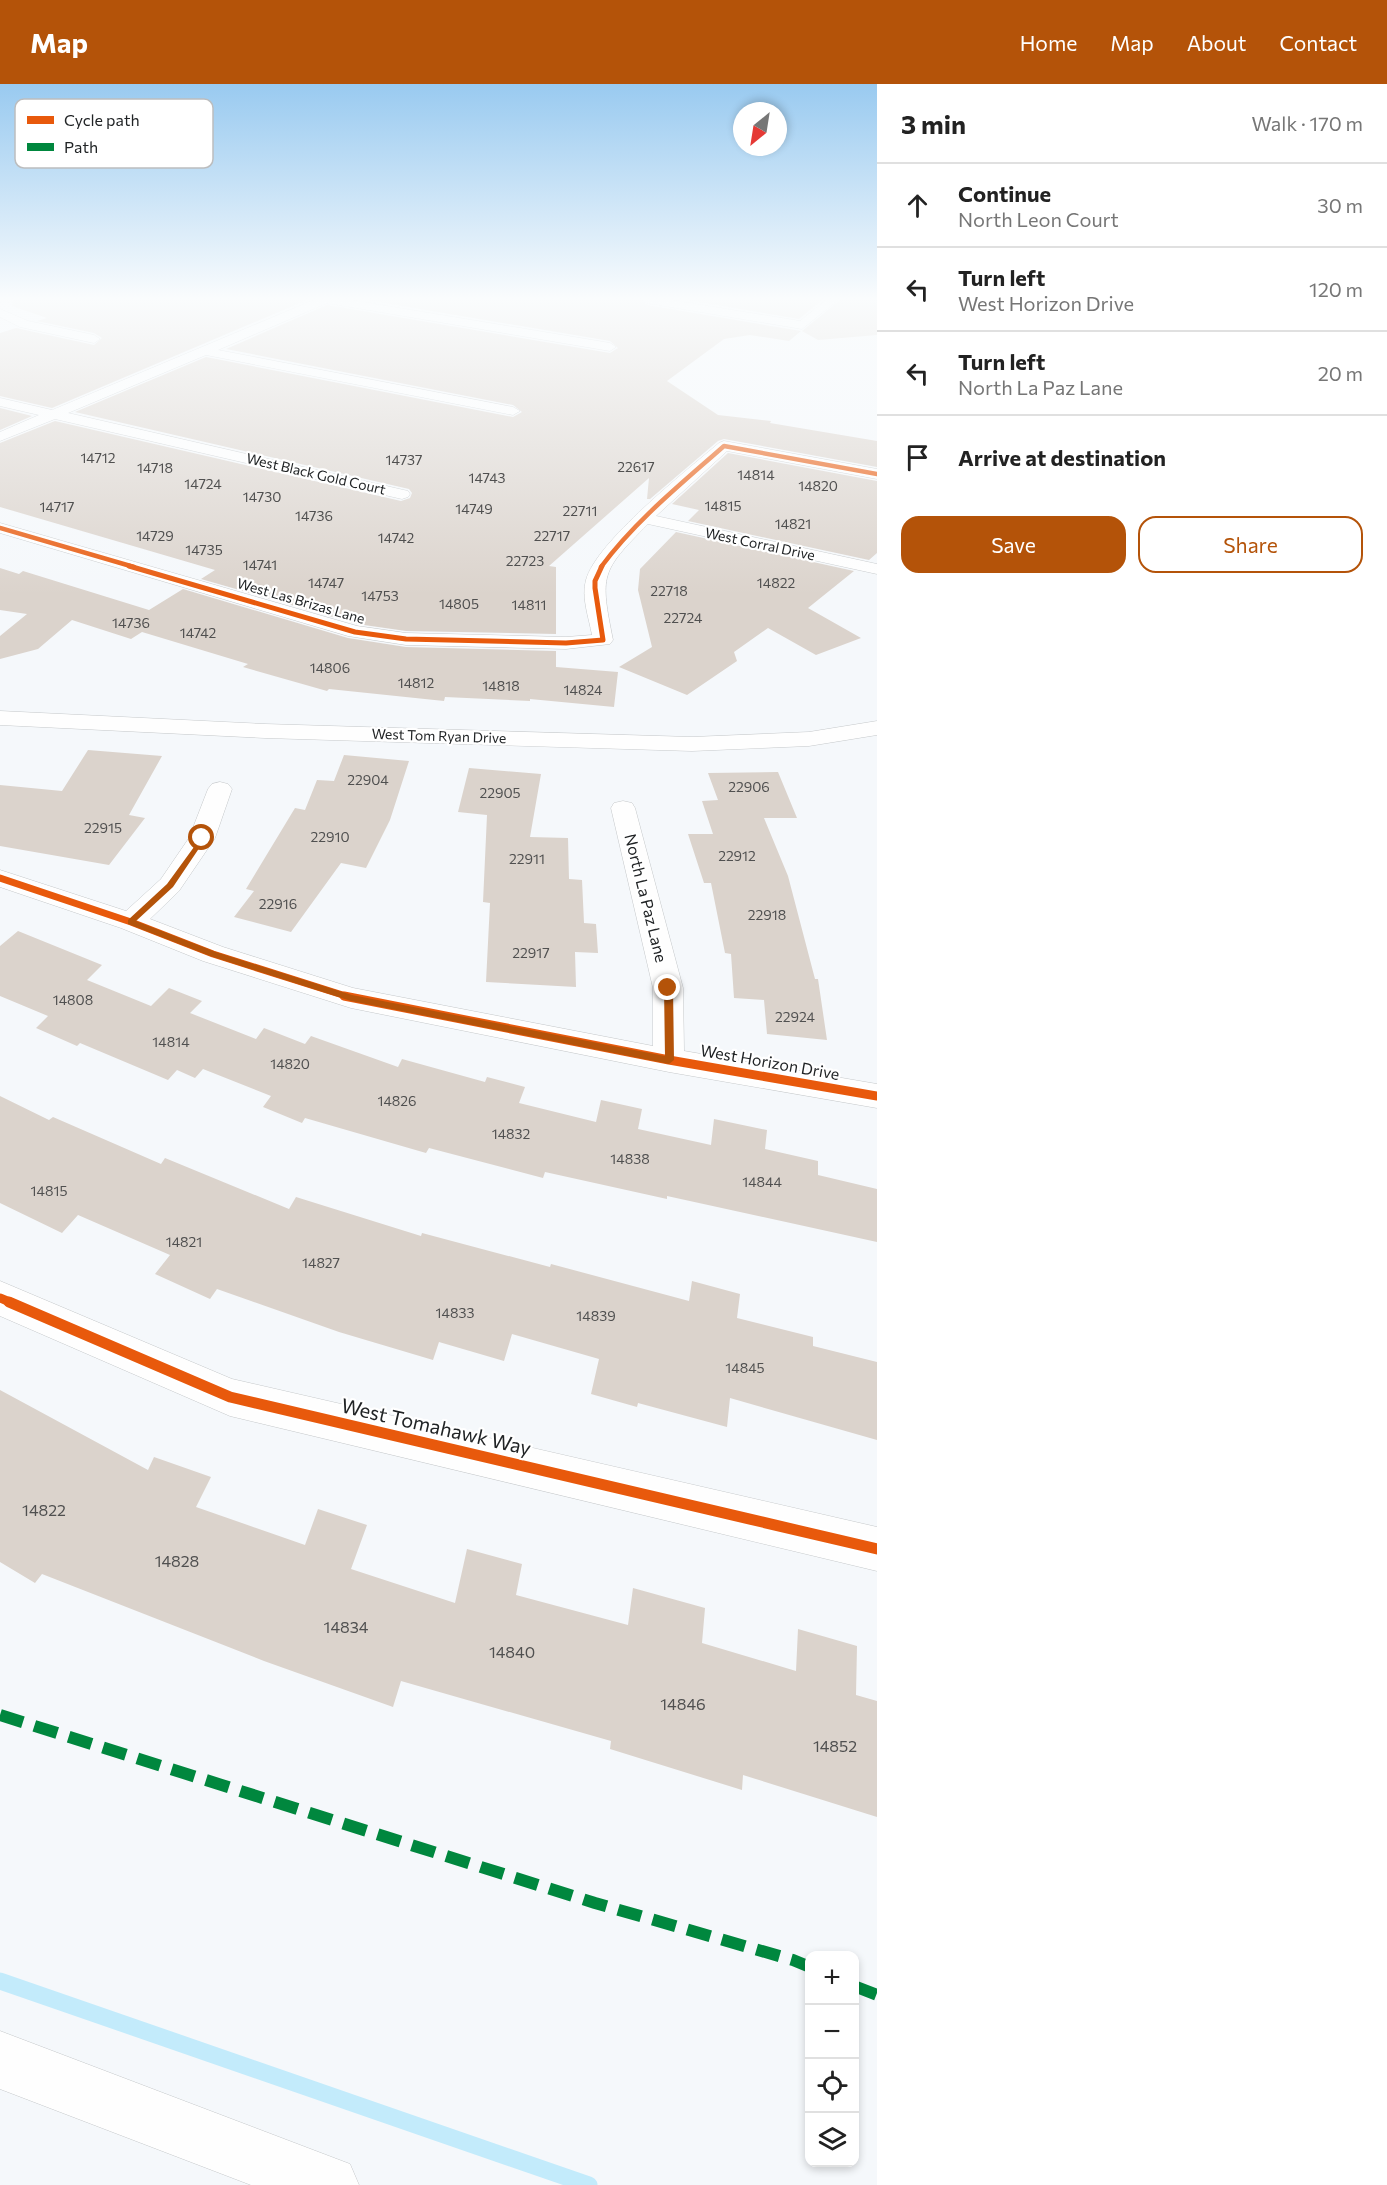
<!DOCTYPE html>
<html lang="en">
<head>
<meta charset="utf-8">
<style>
	:root { --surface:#fff; --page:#f2f2f2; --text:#222; --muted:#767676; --line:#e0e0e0; --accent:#b45309 }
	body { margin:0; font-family:Commissioner,sans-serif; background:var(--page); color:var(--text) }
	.controls { position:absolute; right:18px; bottom:18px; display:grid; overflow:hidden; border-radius:12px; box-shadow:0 3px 9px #0003 }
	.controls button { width:54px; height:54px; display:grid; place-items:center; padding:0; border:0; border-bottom:2px solid var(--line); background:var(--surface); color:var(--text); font:30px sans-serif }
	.compass { position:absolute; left:733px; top:18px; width:54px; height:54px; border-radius:50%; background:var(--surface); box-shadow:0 3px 9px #0003; rotate:210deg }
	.stop { position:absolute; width:18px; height:18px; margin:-14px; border:4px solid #b45309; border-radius:50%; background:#fff }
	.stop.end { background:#b45309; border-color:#fff; box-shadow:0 2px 6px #0008 }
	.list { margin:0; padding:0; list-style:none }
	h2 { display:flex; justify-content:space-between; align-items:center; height:78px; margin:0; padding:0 24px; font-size:26px }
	h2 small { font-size:20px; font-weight:400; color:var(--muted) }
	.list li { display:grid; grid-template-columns:39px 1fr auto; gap:18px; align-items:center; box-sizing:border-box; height:84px; padding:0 24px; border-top:2px solid var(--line) }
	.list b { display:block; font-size:22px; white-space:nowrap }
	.list p { margin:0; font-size:20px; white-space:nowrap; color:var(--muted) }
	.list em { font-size:20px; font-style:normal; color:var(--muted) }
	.actions { display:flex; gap:12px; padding:18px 24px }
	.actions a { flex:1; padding:14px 0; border:2px solid var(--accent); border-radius:18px; text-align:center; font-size:21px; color:var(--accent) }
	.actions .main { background:var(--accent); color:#fff }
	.icon { flex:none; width:33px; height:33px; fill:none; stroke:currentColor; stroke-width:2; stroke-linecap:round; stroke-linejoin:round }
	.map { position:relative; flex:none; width:877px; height:2101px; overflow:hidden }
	header { display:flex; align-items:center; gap:36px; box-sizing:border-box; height:84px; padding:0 30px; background:var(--accent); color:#fff }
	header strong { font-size:28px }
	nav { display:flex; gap:33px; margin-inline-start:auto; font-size:21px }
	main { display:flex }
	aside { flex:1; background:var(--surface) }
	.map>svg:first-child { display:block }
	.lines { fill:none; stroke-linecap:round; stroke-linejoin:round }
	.stream { stroke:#c3ebfb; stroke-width:17 }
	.building { fill:#dbd3cc }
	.minor-casing { stroke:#c5c8ca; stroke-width:1 }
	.minor { fill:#fefefe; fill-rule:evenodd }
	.quiet { stroke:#00873e; stroke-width:12; stroke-dasharray:24 12; stroke-linecap:butt }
	.cycleway-far4-casing { stroke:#fff; stroke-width:6 }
	.cycleway-far3-casing { stroke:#fff; stroke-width:8 }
	.cycleway-far2-casing { stroke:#fff; stroke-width:10 }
	.cycleway-far1-casing { stroke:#fff; stroke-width:13 }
	.cycleway-casing { stroke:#fff; stroke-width:15 }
	.cycleway-far4 { stroke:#e8590c; stroke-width:4.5 }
	.cycleway-far3 { stroke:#e8590c; stroke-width:5 }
	.cycleway-far2 { stroke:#e8590c; stroke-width:7 }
	.cycleway-far1 { stroke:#e8590c; stroke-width:9 }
	.cycleway { stroke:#e8590c; stroke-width:11 }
	.route { fill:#b45309 }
	.labels { text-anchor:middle; stroke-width:4.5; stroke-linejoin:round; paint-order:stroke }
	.number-label { font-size:14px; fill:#505050 }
	.far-street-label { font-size:14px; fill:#212426; stroke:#fff }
	.street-label { font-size:16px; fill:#212426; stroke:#fff }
	.near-number-label { font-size:16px; fill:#505050 }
	.near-street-label { font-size:20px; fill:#212426; stroke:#fff }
	.key { fill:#fff; stroke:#bcbdbe; stroke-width:1.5 }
	.key-label { font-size:16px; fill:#212426 }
</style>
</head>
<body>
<header>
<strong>Map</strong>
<nav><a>Home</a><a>Map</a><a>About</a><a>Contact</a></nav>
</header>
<main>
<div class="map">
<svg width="877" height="2101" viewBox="0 0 877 2101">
	<rect width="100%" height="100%" fill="#f5f8fb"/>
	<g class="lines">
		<path class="stream" d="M 0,1897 L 589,2101"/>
	</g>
	<path class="building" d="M 13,216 L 307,216 L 52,324 L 0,312 L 0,249 L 16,244 L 94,261 L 102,254 L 94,249 L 37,237 L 47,234 L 12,222 Z
		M 367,216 L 640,216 L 647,221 L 801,247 L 789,257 L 750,251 L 724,255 L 667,297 L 718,331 L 771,337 L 770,339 L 877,357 L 877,383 L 724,355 L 718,357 L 650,415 L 647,415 L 649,394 L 549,482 L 556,483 L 556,550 L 406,547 L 357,540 L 201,495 L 215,486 L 0,423 L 0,359 L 55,337 L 401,417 L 410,414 L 412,409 L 409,405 L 75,328 L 206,273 L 513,333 L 522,328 L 513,321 L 226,265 L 327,221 L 610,269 L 618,264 L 610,257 Z
		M 687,216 L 822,216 L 799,235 Z
		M 840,216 L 877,216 L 877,251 L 818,256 L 802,247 Z
		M 0,324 L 32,332 L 0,346 Z
		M 728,369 L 877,397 L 877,469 L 869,476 L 688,437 L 699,426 L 672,420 Z
		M 676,448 L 854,487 L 808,524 L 861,554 L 816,571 L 768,544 L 734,568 L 737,577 L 687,611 L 619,583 L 652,563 L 638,506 L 640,485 Z
		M 0,484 L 19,490 L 23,487 L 149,526 L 183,505 L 348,554 L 406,563 L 556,567 L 556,583 L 618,588 L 614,623 L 530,615 L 530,617 L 445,613 L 444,617 L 329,605 L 327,607 L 243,583 L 248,580 L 142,548 L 131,555 L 72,536 L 38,565 L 0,575 L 0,552 L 27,530 L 0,526 Z
		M 88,666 L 162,672 L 129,731 L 145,734 L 109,781 L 0,762 L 0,701 L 62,707 Z
		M 344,671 L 409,677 L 390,736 L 366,784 L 341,779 L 291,848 L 234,833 L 254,807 L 246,805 L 295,724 L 305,726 L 317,696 L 334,697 Z
		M 469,684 L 541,690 L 530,753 L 568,754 L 569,795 L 582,796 L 584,839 L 596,840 L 598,869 L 575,868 L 576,903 L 486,898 L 490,819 L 483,818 L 487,731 L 458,728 Z
		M 778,688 L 797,734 L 764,734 L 788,792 L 815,895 L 818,895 L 827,956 L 767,950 L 764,916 L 734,914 L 731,870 L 725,869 L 711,799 L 704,799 L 688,750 L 713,750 L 702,717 L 718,716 L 708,689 Z
		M 18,847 L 102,881 L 87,896 L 151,922 L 169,904 L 202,917 L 190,929 L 256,955 L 264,944 L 305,960 L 311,952 L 398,983 L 402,975 L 485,998 L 487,993 L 525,1003 L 519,1019 L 596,1038 L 601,1016 L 642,1025 L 638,1045 L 711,1061 L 714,1035 L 767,1046 L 765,1065 L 818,1077 L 818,1091 L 877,1105 L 877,1158 L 667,1112 L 667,1115 L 545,1088 L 543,1094 L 429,1064 L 426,1069 L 305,1034 L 302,1039 L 263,1023 L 271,1012 L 203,985 L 195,994 L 177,986 L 168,996 L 80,959 L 77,962 L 36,944 L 48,932 L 0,912 L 0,862 Z
		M 0,1012 L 49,1036 L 53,1033 L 161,1080 L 165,1074 L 289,1125 L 296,1113 L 421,1152 L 422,1149 L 550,1183 L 551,1180 L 689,1217 L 692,1197 L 740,1210 L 737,1234 L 813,1253 L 813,1262 L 877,1278 L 877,1356 L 730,1314 L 727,1343 L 638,1319 L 637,1323 L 591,1310 L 599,1275 L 512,1250 L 504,1277 L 439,1258 L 433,1276 L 339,1248 L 217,1205 L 210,1215 L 155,1190 L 170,1171 L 78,1131 L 62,1149 L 0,1119 Z
		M 0,1306 L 148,1386 L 154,1373 L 211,1393 L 196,1423 L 305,1461 L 318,1425 L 367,1441 L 351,1485 L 455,1519 L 467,1465 L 522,1480 L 516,1511 L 628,1541 L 633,1504 L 705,1524 L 702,1559 L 796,1587 L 798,1545 L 857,1562 L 856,1611 L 877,1617 L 877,1733 L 743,1691 L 742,1706 L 610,1665 L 611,1657 L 401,1597 L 393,1623 L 264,1577 L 42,1490 L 35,1499 L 0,1478 Z"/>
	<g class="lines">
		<defs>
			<path id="minor" d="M 314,216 L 351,216 L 610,259 L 616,263 L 610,267 L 327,219 L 218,266 L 513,323 L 520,327 L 513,331 L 206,271 L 68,329 L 408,407 L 410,410 L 408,413 L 402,415 L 55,335 L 0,357 L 0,348 L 39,331 L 0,322 L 0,314 L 52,326 Z
				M 642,216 L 671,216 L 800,237 L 826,216 L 838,216 L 802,245 L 647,219 Z
				M 0,225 L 28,237 L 94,251 L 100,255 L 94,259 L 20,243 L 0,233 Z
				M 724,357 L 877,385 L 877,395 L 727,367 L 656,432 L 877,480 L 877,490 L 648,440 C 600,488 600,491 613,556 L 610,560 L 566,565 L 406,561 L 348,552 L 0,449 L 0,439 L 357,542 L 406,549 L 566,553 L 592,551 C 589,534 581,513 586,496 C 596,458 686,387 719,359 Z
				M 0,627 L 265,640 L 692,653 L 809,648 L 877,637 L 877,651 L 809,662 L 692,667 L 265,654 L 0,641 Z
				M 220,698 L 228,700 L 232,705 L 215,754 L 179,807 L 150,835 L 223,863 L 353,904 L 653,962 L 653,904 L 611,724 L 614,719 L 623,717 L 632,719 L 635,724 L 683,904 L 684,967 L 877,1000 L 877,1024 L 669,988 L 351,924 L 203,877 L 121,844 L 0,803 L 0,786 L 126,827 L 161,795 L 189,754 L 208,705 L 212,700 Z
				M 0,1197 L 232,1295 L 877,1443 L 877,1487 L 230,1332 L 0,1232 Z
				M 0,1947 L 350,2080 L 359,2101 L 251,2101 L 0,2005 Z"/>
		</defs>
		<use href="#minor" class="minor-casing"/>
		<use href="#minor" class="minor"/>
		<path class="quiet" d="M 0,1631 L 595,1819 L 793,1876 L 810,1883
			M 854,1902 L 877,1911"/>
		<defs>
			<path id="cycleway-far4" d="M 0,444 L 134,483
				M 601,483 C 635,437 681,400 724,362 L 877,390"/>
			<path id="cycleway-far3" d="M 129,482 L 355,548 L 406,555 L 566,559 L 603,556 L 595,504 L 595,497 L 602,482"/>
			<path id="cycleway-far2" d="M 0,794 L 131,838 L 213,870 L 349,913"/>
			<path id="cycleway-far1" d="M 344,912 L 669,976 L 877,1012
				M 0,1214 L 12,1219"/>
			<path id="cycleway" d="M 9,1218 L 230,1313 L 877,1465"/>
		</defs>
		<use href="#cycleway-far4" class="cycleway-far4-casing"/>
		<use href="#cycleway-far3" class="cycleway-far3-casing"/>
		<use href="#cycleway-far2" class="cycleway-far2-casing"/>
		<use href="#cycleway-far1" class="cycleway-far1-casing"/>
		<use href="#cycleway" class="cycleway-casing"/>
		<use href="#cycleway-far4" class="cycleway-far4"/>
		<use href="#cycleway-far3" class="cycleway-far3"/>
		<use href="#cycleway-far2" class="cycleway-far2"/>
		<use href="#cycleway-far1" class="cycleway-far1"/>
		<use href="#cycleway" class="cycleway"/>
	</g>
	<linearGradient id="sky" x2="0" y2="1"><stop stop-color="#99caf0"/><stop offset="0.42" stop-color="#fafcfd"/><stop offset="1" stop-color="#fafcfd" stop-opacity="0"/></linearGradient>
	<rect width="877" height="511" fill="url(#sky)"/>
	<path class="route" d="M 202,752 L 206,754 L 173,803 L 136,837 L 216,868 L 352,911 L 665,972 L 664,904 L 668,901 L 673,904 L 674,976 L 669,980 L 351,917 L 210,872 L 128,840 L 128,836 L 167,800 Z"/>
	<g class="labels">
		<g class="number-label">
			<text x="98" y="379">14712</text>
			<text x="404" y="381">14737</text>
			<text x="636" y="388">22617</text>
			<text x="155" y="389">14718</text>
			<text x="756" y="396">14814</text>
			<text x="487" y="399">14743</text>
			<text x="203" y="405">14724</text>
			<text x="818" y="407">14820</text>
			<text x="262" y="418">14730</text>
			<text x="723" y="427">14815</text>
			<text x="57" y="428">14717</text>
			<text x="474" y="430">14749</text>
			<text x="580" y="432">22711</text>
			<text x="314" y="437">14736</text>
			<text x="793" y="445">14821</text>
			<text x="155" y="457">14729</text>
			<text x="552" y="457">22717</text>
			<text x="396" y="459">14742</text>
			<text x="204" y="471">14735</text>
			<text x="525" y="482">22723</text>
			<text x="260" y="486">14741</text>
			<text x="326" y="504">14747</text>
			<text x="776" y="504">14822</text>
			<text x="669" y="512">22718</text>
			<text x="380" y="517">14753</text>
			<text x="459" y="525">14805</text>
			<text x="529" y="526">14811</text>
			<text x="683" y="539">22724</text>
			<text x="131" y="544">14736</text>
			<text x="198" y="554">14742</text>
			<text x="330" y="589">14806</text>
			<text x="416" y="604">14812</text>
			<text x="501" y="607">14818</text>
			<text x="583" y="611">14824</text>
			<text x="368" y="701">22904</text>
			<text x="749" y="708">22906</text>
			<text x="500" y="714">22905</text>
			<text x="103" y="749">22915</text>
			<text x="330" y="758">22910</text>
			<text x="737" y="777">22912</text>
			<text x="527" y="780">22911</text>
			<text x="278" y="825">22916</text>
			<text x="767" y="836">22918</text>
			<text x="531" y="874">22917</text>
			<text x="73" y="921">14808</text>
			<text x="795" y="938">22924</text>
			<text x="171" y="963">14814</text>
			<text x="290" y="985">14820</text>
			<text x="397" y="1022">14826</text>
			<text x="511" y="1055">14832</text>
			<text x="630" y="1080">14838</text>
			<text x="762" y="1103">14844</text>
			<text x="49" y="1112">14815</text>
			<text x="184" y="1163">14821</text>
			<text x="321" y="1184">14827</text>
			<text x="455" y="1234">14833</text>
			<text x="596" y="1237">14839</text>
			<text x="745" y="1289">14845</text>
		</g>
		<g class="far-street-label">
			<text transform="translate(316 390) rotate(13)" y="5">West Black Gold Court</text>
			<text transform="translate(760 460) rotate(12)" y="5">West Corral Drive</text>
			<text transform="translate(301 517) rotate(16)" y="5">West Las Brizas Lane</text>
			<text transform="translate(439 652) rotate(2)" y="5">West Tom Ryan Drive</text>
		</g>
		<g class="street-label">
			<text transform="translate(646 814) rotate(76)" y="6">North La Paz Lane</text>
			<text transform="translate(770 978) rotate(10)" y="6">West Horizon Drive</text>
		</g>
		<g class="near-number-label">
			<text x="44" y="1432">14822</text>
			<text x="177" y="1483">14828</text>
			<text x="346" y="1549">14834</text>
			<text x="512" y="1574">14840</text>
			<text x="683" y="1626">14846</text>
			<text x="835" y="1668">14852</text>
		</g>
		<g class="near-street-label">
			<text transform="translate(436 1343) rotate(13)" y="7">West Tomahawk Way</text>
		</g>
	</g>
	<rect x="15" y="15" width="198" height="69" rx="9" class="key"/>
	<rect x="27" y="32" width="27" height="8" fill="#e8590c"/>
	<rect x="27" y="59" width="27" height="8" fill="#00873e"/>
	<g class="key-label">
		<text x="64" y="42">Cycle path</text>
		<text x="64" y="69">Path</text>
	</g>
</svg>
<div class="controls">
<button>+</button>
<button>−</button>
<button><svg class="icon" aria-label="locate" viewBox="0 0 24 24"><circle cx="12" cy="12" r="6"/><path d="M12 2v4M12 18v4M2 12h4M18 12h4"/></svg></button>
<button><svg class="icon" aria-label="layers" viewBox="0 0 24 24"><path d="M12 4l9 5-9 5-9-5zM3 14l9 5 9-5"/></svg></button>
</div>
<svg class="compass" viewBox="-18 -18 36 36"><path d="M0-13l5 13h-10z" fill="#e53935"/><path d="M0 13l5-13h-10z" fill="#767676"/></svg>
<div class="stop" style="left:202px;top:754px"></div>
<div class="stop end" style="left:668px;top:904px"></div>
</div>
<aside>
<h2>3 min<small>Walk · 170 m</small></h2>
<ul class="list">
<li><svg class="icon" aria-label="ahead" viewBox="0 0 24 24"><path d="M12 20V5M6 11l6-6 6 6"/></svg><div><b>Continue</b><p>North Leon Court</p></div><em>30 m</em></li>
<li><svg class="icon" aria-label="left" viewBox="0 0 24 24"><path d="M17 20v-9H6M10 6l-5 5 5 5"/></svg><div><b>Turn left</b><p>West Horizon Drive</p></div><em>120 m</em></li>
<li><svg class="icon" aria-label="left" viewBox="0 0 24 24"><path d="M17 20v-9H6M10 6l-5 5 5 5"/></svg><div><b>Turn left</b><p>North La Paz Lane</p></div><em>20 m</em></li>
<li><svg class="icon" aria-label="arrive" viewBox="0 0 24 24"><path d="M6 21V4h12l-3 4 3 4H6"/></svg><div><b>Arrive at destination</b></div></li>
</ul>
<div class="actions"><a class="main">Save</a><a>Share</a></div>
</aside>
</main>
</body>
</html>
